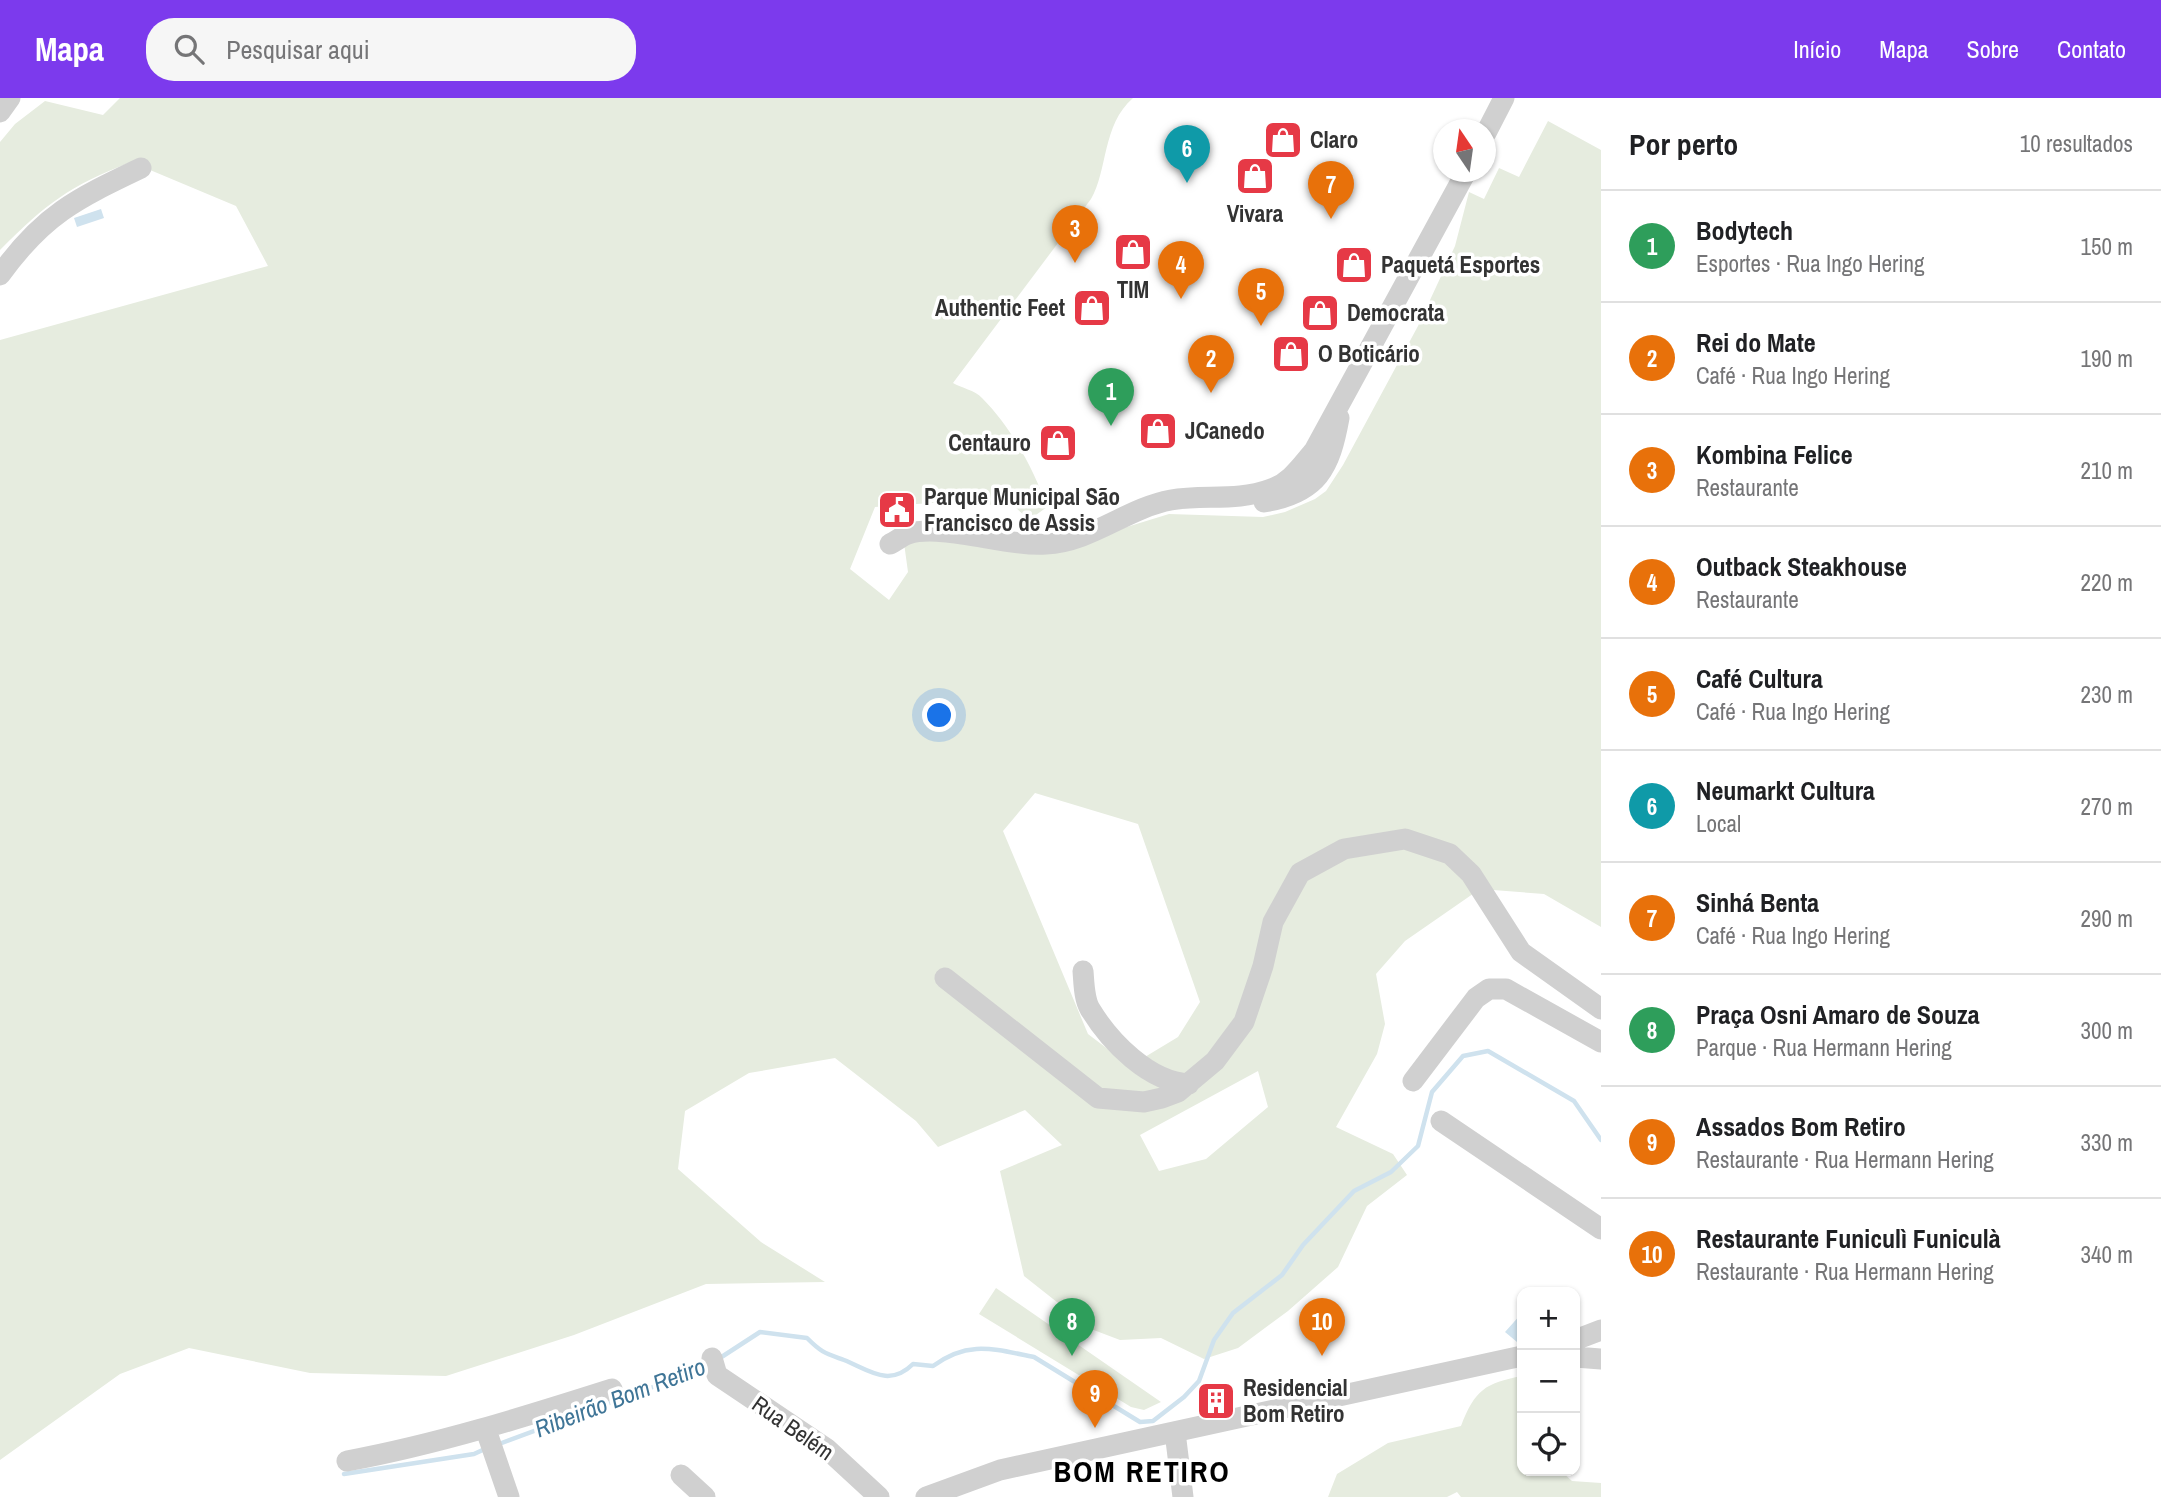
<!DOCTYPE html>
<html lang="pt">
<head>
<meta charset="utf-8">
<style>
	:root { --surface:#fff; --page:#f6f6f6; --text:#202124; --muted:#757577; --line:#e0e0e0; --accent:#7c3aed }
	body { margin:0; font-family:"Archivo Narrow",sans-serif; background:var(--page); color:var(--text) }
	.controls { position:absolute; right:21px; bottom:21px; display:grid; overflow:hidden; border-radius:14px; box-shadow:0 2px 5px #0004 }
	.controls button { width:63px; height:63px; display:grid; place-items:center; padding:0; border:0; border-bottom:2px solid var(--line); background:var(--surface); color:var(--text); font:35px sans-serif }
	.compass { position:absolute; left:1433px; top:21px; width:63px; height:63px; border-radius:50%; background:var(--surface); box-shadow:0 2px 5px #0004; rotate:347deg }
	.you { position:absolute; left:940px; top:618px; width:24px; height:24px; margin:-18px; border:5px solid #fff; border-radius:50%; background:#1a73e8; box-shadow:0 0 0 10px #1a73e833 }
	.badge { display:grid; place-items:center; width:46px; height:46px; border-radius:50%; background:var(--accent); color:#fff; font-size:23px; font-weight:700 }
	.pin { position:absolute; translate:-50% -58px; filter:drop-shadow(0 2px 4px #0008) }
	.pin::after { content:''; position:absolute; top:37px; width:24px; height:21px; background:inherit; clip-path:polygon(0 0,100% 0,50% 100%) }
	.list { margin:0; padding:0; list-style:none }
	h2 { display:flex; justify-content:space-between; align-items:center; height:91px; margin:0; padding:0 28px; font-size:30px }
	h2 small { font-size:23px; font-weight:400; color:var(--muted) }
	.list li { display:grid; grid-template-columns:46px 1fr auto; gap:21px; align-items:center; box-sizing:border-box; height:112px; padding:0 28px; border-top:2px solid var(--line) }
	.list b { display:block; font-size:26px; white-space:nowrap }
	.list p { margin:0; font-size:23px; white-space:nowrap; color:var(--muted) }
	.list em { font-size:23px; font-style:normal; color:var(--muted) }
	.icon { flex:none; width:38px; height:38px; fill:none; stroke:currentColor; stroke-width:2; stroke-linecap:round; stroke-linejoin:round }
	.map { position:relative; flex:none; width:1601px; height:1399px; overflow:hidden }
	header { display:flex; align-items:center; gap:42px; box-sizing:border-box; height:98px; padding:0 35px; background:var(--accent); color:#fff }
	header strong { font-size:33px }
	nav { display:flex; gap:38px; margin-inline-start:auto; font-size:24px }
	.search { width:490px; height:63px; background:var(--page); display:flex; align-items:center; gap:18px; box-sizing:border-box; padding:0 24px; border-radius:28px; color:var(--muted); font-size:26px }
	main { display:flex }
	aside { flex:1; background:var(--surface) }
	.map>svg:first-child { display:block }
	.green { fill:#e6ecdf; fill-rule:evenodd }
	.water { fill:#cfe2ee }
	.lines { fill:none; stroke-linecap:round; stroke-linejoin:round }
	.stream { stroke:#cfe2ee; stroke-width:4.5 }
	.minor { stroke:#d0d0d0; stroke-width:21 }
	.labels { text-anchor:middle; stroke-width:7; stroke-linejoin:round; paint-order:stroke }
	.poi-label { font-size:23px; font-weight:bold; fill:#333; stroke:#fff; text-anchor:start }
	.street-label { font-size:23px; fill:#333; stroke:#fff }
	.water-label { font-size:24px; font-style:italic; fill:#3f7597; stroke:#fff }
	.district-label { font-size:30px; font-weight:bold; letter-spacing:2px; fill:#000; stroke:#fff }
</style>
</head>
<body>
<header>
<strong>Mapa</strong>
<div class="search"><svg class="icon" aria-label="search" viewBox="0 0 24 24"><circle cx="10" cy="10" r="6"/><path d="M15 15l6 6"/></svg>Pesquisar aqui</div>
<nav><a>Início</a><a>Mapa</a><a>Sobre</a><a>Contato</a></nav>
</header>
<main>
<div class="map">
<svg width="1601" height="1399" viewBox="0 0 1601 1399">
	<rect width="100%" height="100%" fill="#fff"/>
	<path class="green" d="M 120,0 L 1133,0 C 1102,27 1108,72 1091,101 L 953,285 C 961,290 975,292 982,300 C 1011,329 1034,371 1047,409 L 1029,422 L 1014,408 L 945,404 L 875,409 L 850,471 L 889,502 L 908,474 L 904,445 L 933,440 L 958,443 L 1117,432 L 1169,416 L 1263,419 L 1285,414 L 1315,401 L 1326,393 L 1343,367 L 1418,228 L 1455,148 L 1469,94 L 1484,101 L 1499,70 L 1519,79 L 1548,23 L 1601,52 L 1601,829 L 1544,796 L 1480,791 L 1405,843 L 1376,876 L 1385,926 L 1377,956 L 1336,1029 L 1393,1056 L 1407,1077 L 1367,1108 L 1338,1169 L 1288,1213 L 1238,1250 L 1204,1261 L 1161,1240 L 1120,1242 L 1091,1231 L 1024,1178 L 1000,1073 L 1062,1047 L 1025,1012 L 938,1049 L 916,1023 L 835,960 L 749,975 L 685,1013 L 678,1071 L 761,1144 L 825,1184 L 706,1186 L 574,1237 L 446,1278 L 310,1275 L 189,1250 L 120,1276 L 0,1362 L 0,242 L 268,168 L 236,108 L 131,64 C 69,88 47,105 0,152 L 0,44 L 15,26 L 45,3 L 103,17 ZM 1035,695 L 1138,726 L 1200,904 L 1178,939 L 1130,968 L 1088,936 L 1003,733 ZM 1258,973 L 1268,1009 L 1206,1061 L 1159,1073 L 1140,1037 Z
		M 996,1190 L 1161,1304 L 1144,1312 L 1131,1309 L 979,1216 Z
		M 1522,1278 L 1522,1373 L 1561,1373 L 1572,1383 L 1601,1385 L 1601,1399 L 1461,1399 L 1457,1394 L 1447,1399 L 1328,1399 L 1337,1376 L 1388,1345 L 1461,1328 C 1475,1292 1485,1285 1522,1278 Z"/>
	<path class="water" d="M 101,111 L 104,120 L 77,129 L 74,120 Z
		M 1522,1215 L 1522,1239 L 1517,1244 L 1505,1234 Z"/>
	<g class="lines">
		<path class="stream" d="M 720,1260 L 760,1234 L 807,1240 C 822,1255 825,1255 844,1262 C 869,1272 889,1290 913,1266 L 933,1268 C 968,1242 993,1251 1034,1259 L 1140,1324 L 1153,1323 L 1184,1299 L 1199,1283 L 1214,1242 L 1233,1215 L 1282,1177 L 1303,1147 L 1354,1093 L 1391,1074 L 1418,1048 L 1432,994 L 1463,958 L 1488,953 L 1574,1003 L 1601,1042
			M 499,1346 L 707,1269
			M 344,1376 L 474,1356 L 487,1350"/>
		<path class="minor" d="M 0,14 L 10,0
			M 1486,35 L 1504,0
			M 0,177 C 43,117 76,101 141,70
			M 1264,404 C 1318,395 1330,370 1339,320
			M 890,446 C 896,443 902,438 908,436 C 941,425 1008,449 1046,446 C 1091,444 1127,410 1171,402 C 1204,396 1236,404 1271,391 C 1290,385 1301,368 1314,353 L 1466,74
			M 1083,873 C 1084,885 1084,901 1090,911 C 1110,944 1149,984 1189,986
			M 945,880 L 1098,1000 L 1144,1004 L 1162,1000 L 1178,994 L 1215,963 L 1244,924 L 1263,868 L 1273,824 L 1300,775 L 1344,751 L 1405,741 L 1450,756 L 1471,776 L 1521,854 L 1601,911
			M 1413,983 L 1476,900 L 1489,891 L 1506,891 L 1601,944
			M 1441,1023 L 1601,1131
			M 1575,1242 L 1601,1232
			M 1575,1259 L 1601,1261
			M 712,1260 L 717,1277 L 827,1351 L 879,1399
			M 486,1332 L 509,1399
			M 1175,1334 L 1183,1399
			M 347,1363 C 438,1346 524,1319 612,1291
			M 681,1377 L 705,1399
			M 926,1399 L 1000,1372 L 1522,1258"/>
	</g>
	<defs>
		<symbol id="shop-square" viewBox="-11 -11 22 22"><rect x="-9" y="-9" width="18" height="18" rx="4" fill="#e63946" stroke="#fff"/><path d="M-5-2.5h2.3a2.7 3.5 0 0 1 5.4 0H5L5.5 6h-11ZM-1.5-2.5h3a1.5 2.3 0 0 0-3 0Z" fill="#fff"/></symbol>
		<symbol id="civic-square" viewBox="-11 -11 22 22"><rect x="-9" y="-9" width="18" height="18" rx="4" fill="#e63946" stroke="#fff"/><path d="M-.6-6.5H3V-4.5H.6V-3L4-1V1h2V6H-6V1h2V-1L-.6-3ZM-1.2 2.5V6h2.4V2.5Z" fill="#fff"/></symbol>
		<symbol id="building-square" viewBox="-11 -11 22 22"><rect x="-9" y="-9" width="18" height="18" rx="4" fill="#e63946" stroke="#fff"/><path d="M-4-6H4V6H1V3H-1V6H-4ZM-2.5-4.3h1.7v1.8h-1.7ZM.8-4.3h1.7v1.8H.8ZM-2.5-1h1.7V.8h-1.7ZM.8-1h1.7V.8H.8Z" fill="#fff"/></symbol>
	</defs>
	<g fill-rule="evenodd">
		<use href="#shop-square" x="1261" y="20" width="44" height="44"/>
		<use href="#shop-square" x="1233" y="56" width="44" height="44"/>
		<use href="#shop-square" x="1111" y="132" width="44" height="44"/>
		<use href="#shop-square" x="1332" y="145" width="44" height="44"/>
		<use href="#shop-square" x="1070" y="188" width="44" height="44"/>
		<use href="#shop-square" x="1298" y="193" width="44" height="44"/>
		<use href="#shop-square" x="1269" y="234" width="44" height="44"/>
		<use href="#shop-square" x="1136" y="311" width="44" height="44"/>
		<use href="#shop-square" x="1036" y="323" width="44" height="44"/>
		<use href="#civic-square" x="875" y="390" width="44" height="44"/>
		<use href="#building-square" x="1194" y="1281" width="44" height="44"/>
	</g>
	<g class="labels">
		<g class="poi-label">
			<text x="1310" y="50">Claro</text>
			<text x="1255" y="124" text-anchor="middle">Vivara</text>
			<text x="1381" y="175">Paquetá Esportes</text>
			<text x="1133" y="200" text-anchor="middle">TIM</text>
			<text x="1065" y="218" text-anchor="end">Authentic Feet</text>
			<text x="1347" y="223">Democrata</text>
			<text x="1318" y="264">O Boticário</text>
			<text x="1185" y="341">JCanedo</text>
			<text x="1031" y="353" text-anchor="end">Centauro</text>
			<text x="924" y="407">Parque Municipal São<tspan x="924" dy="26">Francisco de Assis</tspan></text>
			<text x="1243" y="1298">Residencial<tspan x="1243" dy="26">Bom Retiro</tspan></text>
		</g>
		<g class="street-label">
			<text transform="translate(793 1330) rotate(35)" y="8">Rua Belém</text>
		</g>
		<g class="water-label">
			<text transform="translate(620 1300) rotate(-21)" y="8">Ribeirão Bom Retiro</text>
		</g>
		<g class="district-label">
			<text x="1142" y="1384">BOM RETIRO</text>
		</g>
	</g>
</svg>
<div class="controls">
<button>+</button>
<button>−</button>
<button><svg class="icon" aria-label="locate" viewBox="0 0 24 24"><circle cx="12" cy="12" r="6"/><path d="M12 2v4M12 18v4M2 12h4M18 12h4"/></svg></button>
</div>
<svg class="compass" viewBox="-18 -18 36 36"><path d="M0-13l5 13h-10z" fill="#e53935"/><path d="M0 13l5-13h-10z" fill="#757577"/></svg>
<div class="you"></div>
<div class="pin badge" style="left:1111px;top:328px;background:#2e9e5b">1</div>
<div class="pin badge" style="left:1211px;top:295px;background:#e8710a">2</div>
<div class="pin badge" style="left:1075px;top:165px;background:#e8710a">3</div>
<div class="pin badge" style="left:1181px;top:201px;background:#e8710a">4</div>
<div class="pin badge" style="left:1261px;top:228px;background:#e8710a">5</div>
<div class="pin badge" style="left:1187px;top:85px;background:#0f9aa8">6</div>
<div class="pin badge" style="left:1331px;top:121px;background:#e8710a">7</div>
<div class="pin badge" style="left:1072px;top:1258px;background:#2e9e5b">8</div>
<div class="pin badge" style="left:1095px;top:1330px;background:#e8710a">9</div>
<div class="pin badge" style="left:1322px;top:1258px;background:#e8710a">10</div>
</div>
<aside>
<h2>Por perto<small>10 resultados</small></h2>
<ul class="list">
<li><span class="badge" style="background:#2e9e5b">1</span><div><b>Bodytech</b><p>Esportes · Rua Ingo Hering</p></div><em>150 m</em></li>
<li><span class="badge" style="background:#e8710a">2</span><div><b>Rei do Mate</b><p>Café · Rua Ingo Hering</p></div><em>190 m</em></li>
<li><span class="badge" style="background:#e8710a">3</span><div><b>Kombina Felice</b><p>Restaurante</p></div><em>210 m</em></li>
<li><span class="badge" style="background:#e8710a">4</span><div><b>Outback Steakhouse</b><p>Restaurante</p></div><em>220 m</em></li>
<li><span class="badge" style="background:#e8710a">5</span><div><b>Café Cultura</b><p>Café · Rua Ingo Hering</p></div><em>230 m</em></li>
<li><span class="badge" style="background:#0f9aa8">6</span><div><b>Neumarkt Cultura</b><p>Local</p></div><em>270 m</em></li>
<li><span class="badge" style="background:#e8710a">7</span><div><b>Sinhá Benta</b><p>Café · Rua Ingo Hering</p></div><em>290 m</em></li>
<li><span class="badge" style="background:#2e9e5b">8</span><div><b>Praça Osni Amaro de Souza</b><p>Parque · Rua Hermann Hering</p></div><em>300 m</em></li>
<li><span class="badge" style="background:#e8710a">9</span><div><b>Assados Bom Retiro</b><p>Restaurante · Rua Hermann Hering</p></div><em>330 m</em></li>
<li><span class="badge" style="background:#e8710a">10</span><div><b>Restaurante Funiculì Funiculà</b><p>Restaurante · Rua Hermann Hering</p></div><em>340 m</em></li>
</ul>
</aside>
</main>
</body>
</html>
